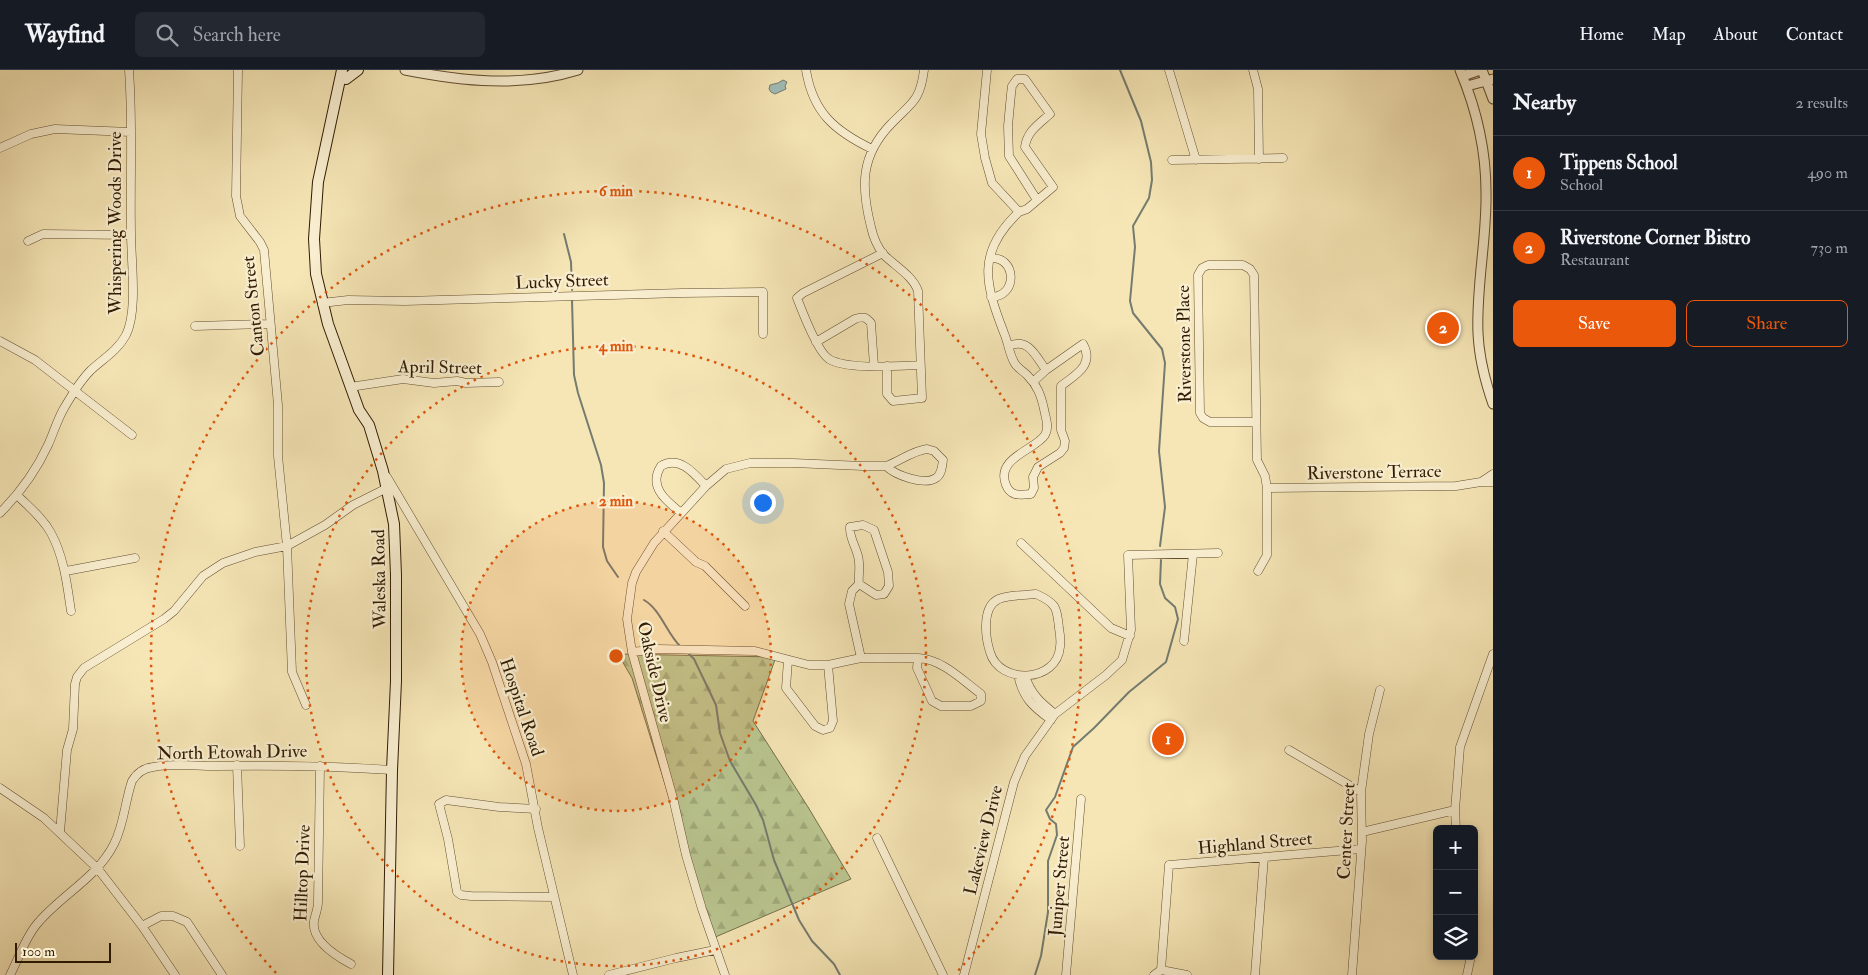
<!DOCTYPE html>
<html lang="en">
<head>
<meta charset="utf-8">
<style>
	:root { --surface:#171b24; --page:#242831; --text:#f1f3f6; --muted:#9ea1a6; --line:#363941; --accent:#ea580c }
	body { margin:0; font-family:"IM FELL Double Pica",serif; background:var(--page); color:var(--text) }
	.controls { position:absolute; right:15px; bottom:15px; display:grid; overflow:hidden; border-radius:8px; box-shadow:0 2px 8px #0003 }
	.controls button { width:45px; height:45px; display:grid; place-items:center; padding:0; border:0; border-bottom:1px solid var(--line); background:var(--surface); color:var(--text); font:25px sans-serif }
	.scale { position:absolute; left:15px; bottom:12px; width:96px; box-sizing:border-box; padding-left:5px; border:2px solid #311b03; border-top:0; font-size:14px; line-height:18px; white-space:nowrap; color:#311b03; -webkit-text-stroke:4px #f9efd0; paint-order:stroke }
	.you { position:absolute; left:762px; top:432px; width:18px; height:18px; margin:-12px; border:4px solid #fff; border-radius:50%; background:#1a73e8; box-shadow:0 0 0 8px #1a73e833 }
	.badge { display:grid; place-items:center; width:32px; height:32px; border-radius:50%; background:var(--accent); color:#fff; font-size:16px; font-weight:700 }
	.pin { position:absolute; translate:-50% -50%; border:2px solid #fff; box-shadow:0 1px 5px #0006 }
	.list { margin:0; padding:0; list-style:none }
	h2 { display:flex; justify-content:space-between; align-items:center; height:65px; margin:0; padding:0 20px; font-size:21px }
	h2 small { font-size:16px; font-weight:400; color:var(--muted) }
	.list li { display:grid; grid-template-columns:32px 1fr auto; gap:15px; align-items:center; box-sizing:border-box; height:75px; padding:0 20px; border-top:1px solid var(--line) }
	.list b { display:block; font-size:19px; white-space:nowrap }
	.list p { margin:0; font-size:16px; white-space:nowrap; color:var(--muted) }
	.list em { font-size:16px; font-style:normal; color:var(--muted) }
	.actions { display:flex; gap:10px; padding:15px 20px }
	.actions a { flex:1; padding:11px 0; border:1px solid var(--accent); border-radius:8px; text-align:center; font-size:18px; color:var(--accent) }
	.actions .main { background:var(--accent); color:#fff }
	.icon { flex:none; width:28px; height:28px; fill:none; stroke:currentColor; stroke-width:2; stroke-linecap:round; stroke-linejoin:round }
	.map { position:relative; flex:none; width:1493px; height:905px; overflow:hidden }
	header { display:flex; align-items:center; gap:30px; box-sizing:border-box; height:70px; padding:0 25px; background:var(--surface); border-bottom:1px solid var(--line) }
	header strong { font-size:24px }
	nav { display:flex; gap:28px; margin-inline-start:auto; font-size:18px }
	.search { width:350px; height:45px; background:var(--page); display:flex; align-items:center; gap:12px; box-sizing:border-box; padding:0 18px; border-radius:8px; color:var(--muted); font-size:19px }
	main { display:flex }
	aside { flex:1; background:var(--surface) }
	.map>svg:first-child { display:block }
	.forest { fill:url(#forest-firs); stroke:#76704a }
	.water { fill:#a0bdb8; stroke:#747c70 }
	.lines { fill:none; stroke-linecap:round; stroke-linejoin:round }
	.stream { stroke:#747c70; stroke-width:2 }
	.minor-casing { stroke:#624e30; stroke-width:9 }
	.tertiary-casing { stroke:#624e30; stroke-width:11 }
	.secondary-casing { stroke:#311b03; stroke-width:12 }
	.minor { stroke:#f9efd0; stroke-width:8 }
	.tertiary { stroke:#f9efd0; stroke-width:9 }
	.secondary { stroke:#f9efd0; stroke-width:10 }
	.ring { fill:none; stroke:#df560c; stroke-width:2.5; stroke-dasharray:2.5 5 }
	.labels { text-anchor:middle; stroke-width:4.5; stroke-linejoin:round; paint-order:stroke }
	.street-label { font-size:18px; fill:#311b03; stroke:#f9efd0 }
	.centre { fill:#df560c; stroke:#f9efd0; stroke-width:2.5 }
	.ring-label { font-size:15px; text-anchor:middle; font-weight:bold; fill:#df560c; stroke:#f9efd0; stroke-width:4.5; stroke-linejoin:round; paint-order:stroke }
</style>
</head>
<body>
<header>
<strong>Wayfind</strong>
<div class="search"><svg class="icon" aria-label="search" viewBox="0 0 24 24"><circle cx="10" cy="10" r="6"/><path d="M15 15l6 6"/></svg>Search here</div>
<nav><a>Home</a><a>Map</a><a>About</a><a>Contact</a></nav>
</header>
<main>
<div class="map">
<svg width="1493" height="905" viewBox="0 0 1493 905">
	<defs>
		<pattern id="forest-firs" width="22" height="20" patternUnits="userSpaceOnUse" patternTransform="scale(1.25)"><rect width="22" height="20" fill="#bac690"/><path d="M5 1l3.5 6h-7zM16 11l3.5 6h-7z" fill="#a0aa7b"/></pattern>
	</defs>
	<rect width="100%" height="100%" fill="#f6e6b6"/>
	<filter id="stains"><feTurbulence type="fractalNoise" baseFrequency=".004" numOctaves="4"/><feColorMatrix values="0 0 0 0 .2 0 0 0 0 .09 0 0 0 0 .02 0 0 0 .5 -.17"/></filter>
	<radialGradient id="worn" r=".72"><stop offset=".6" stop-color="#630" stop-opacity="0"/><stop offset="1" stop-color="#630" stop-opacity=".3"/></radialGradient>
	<path class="forest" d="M 618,584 L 776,587 L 753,651 L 808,737 L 851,809 L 713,868 L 632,608 Z"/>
	<path class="water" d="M 783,10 L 787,12 L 785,16 L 786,19 L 775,24 L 771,22 L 769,19 L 770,15 L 778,13 Z"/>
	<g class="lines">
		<path class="stream" d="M 1120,0 L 1141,51 L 1151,92 L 1152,110 L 1149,128 L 1133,156 L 1135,177 L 1130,231 L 1133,243 L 1162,279 L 1165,293 L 1159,381 L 1165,437 L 1160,476
			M 564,164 L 571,192 L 572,220
			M 572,230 L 574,305 L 578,323 L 601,395 L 604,413 L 603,477 L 607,491 L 618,507
			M 644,530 C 661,540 666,562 680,576
			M 689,584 L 694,589 L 716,635 L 720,663 L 730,691 L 756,735 L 763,750 L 774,790 L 799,850 L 812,871 L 834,894 L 840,905
			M 1035,905 L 1041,886 L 1048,842 L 1048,791 L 1057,765 L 1056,754 L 1050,749 L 1046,740 L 1055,727 L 1073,677 L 1094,658 L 1129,622 L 1166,592 L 1178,549 L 1175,537 L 1165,528 L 1160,514 L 1161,490"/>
		<defs>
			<path id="minor" d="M 238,0 L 236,126 L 240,146 L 260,172 L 264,180 L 278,335 L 278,386 L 287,476 L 292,602 L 306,635
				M 806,0 C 813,43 835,61 872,79
				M 987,0 L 981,64 L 985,88 L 992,113 L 1019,142 L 1027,139 L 1053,117 L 1025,77 C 1027,61 1039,54 1050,44 L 1025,9 L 1017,9 L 1012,16 L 1011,24 L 1008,56 L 1009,86 L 1037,130
				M 1169,0 L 1196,90
				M 1253,0 L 1258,19 L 1259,89
				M 0,78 L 31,64 L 55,59 L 131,62
				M 1172,90 L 1283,88
				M 1019,142 C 976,182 985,214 1004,263 C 1008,272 1009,283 1014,292 C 1016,297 1023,301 1027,305 C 1037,315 1041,325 1044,339 C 1045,346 1050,357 1045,365 C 1035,380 995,388 1006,415 C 1011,427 1020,425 1031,424 L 1034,418 L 1033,407 L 1038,397 L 1060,383 L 1064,378 L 1065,371 L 1061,360 L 1061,316 C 1075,305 1095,295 1083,274 L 1046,300 L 1033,312
				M 28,171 L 43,164 L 131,165
				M 883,183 L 803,223 L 797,228 C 802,241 818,283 829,289 C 847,300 898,296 920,295
				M 990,188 C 1017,186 1018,227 991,227
				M 322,233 L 348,230 L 405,231 L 682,223 L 763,222 L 763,264
				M 195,256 L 270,254
				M 0,271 L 35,290 L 132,365
				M 816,272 L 855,249 C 863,246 866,247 871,253 L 874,296
				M 1009,276 C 1029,267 1036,287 1046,300
				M 887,296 L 887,324 L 893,331 L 922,328 L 918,221 C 913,206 895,196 884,185 C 878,178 873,166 871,157 C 861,117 860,86 891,54 C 911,33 920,32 924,0
				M 350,317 L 403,309 L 434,313 L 457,311 L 466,313 L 499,312
				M 1256,352 L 1210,352 L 1203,348 L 1200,343 L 1198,205 L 1202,198 L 1208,195 L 1243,195 L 1250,199 L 1254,205 L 1257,390 L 1265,406 L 1267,418 L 1267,485 L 1258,501
				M 927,379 L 934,381 L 943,390 C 942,396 942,404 936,408 C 924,416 895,405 886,396 C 900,391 912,381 927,379 Z
				M 1493,404 L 1481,412 L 1493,412
				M 387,407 L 480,564 L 492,592 L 526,694 L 538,758 L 573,905
				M 1267,418 L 1456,416 L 1481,412
				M 17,425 C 29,437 43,448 51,463 C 64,487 67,514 71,541
				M 680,442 C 665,430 648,416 661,396 C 679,385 694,403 706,416
				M 0,443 C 20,423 36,401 48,375 C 53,364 57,351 63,340 C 71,326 80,311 91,300 C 103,289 118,280 126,265 C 138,241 131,191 131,163 C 130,109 133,54 129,0
				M 863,455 L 874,460 L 888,502 L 889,516 L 884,524 L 876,525 L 859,514 C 858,507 860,500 859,493 C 859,480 849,470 850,457 Z
				M 663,461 L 696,492 L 705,496 L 745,536
				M 1021,473 L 1111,558 L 1130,566
				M 66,501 L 135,488
				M 859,514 L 852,521 L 849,534 L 861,588
				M 1036,524 C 1056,533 1057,537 1059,558 C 1060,564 1061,571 1060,577 C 1057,613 999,615 990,582 C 985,566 981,533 1002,528 C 1012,525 1025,525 1036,524 Z
				M 1184,571 L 1193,484
				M 632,582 L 658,579 L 755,581 L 809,595 L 828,595 L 861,588 L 918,588
				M 918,588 C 942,589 962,610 981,624 L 981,631 L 971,636 L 941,636 L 932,631 L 917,598 Z
				M 788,590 L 786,618 L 815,656 L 823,660 L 830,658 L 833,651 L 828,595
				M 1018,605 C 1023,628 1032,636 1051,650
				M 1025,606 C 1031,624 1040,632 1055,644
				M 1289,680 L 1361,722
				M 237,695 L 240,776
				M 320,696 L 318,832 C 318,839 315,845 314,851 C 311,871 336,886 351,894
				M 0,718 L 44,748 L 98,799 L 142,856 L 175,905
				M 536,739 L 499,737 L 446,730 L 439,734 L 448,769 L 457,822 L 461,825 L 471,826 L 554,827
				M 1456,759 L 1455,740 L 1460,677 L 1493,584
				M 60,762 L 67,680 L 73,659 L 75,614 L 77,607 L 84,598 L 164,549 L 174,541 L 203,506 L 223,493 L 255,482 L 287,476 L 325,455 L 353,435 L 387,418
				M 1362,762 L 1455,740
				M 877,768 L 943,905
				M 142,856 L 161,846 L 173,846 L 187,852 L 222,905
				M 1161,900 L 1187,905
				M 10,905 C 19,888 25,868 37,854 C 61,825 97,808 114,774 C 124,755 125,731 132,711 C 137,703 144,698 153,697 C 173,693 195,696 215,696 C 274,695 333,696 392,700
				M 609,905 L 676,888 L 715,880
				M 725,905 L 702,839 L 686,785 L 673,728 L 632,582 L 627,549 L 632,513 L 636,502 L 654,473 L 706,416 L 726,399 L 750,393 L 793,393 L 863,396 L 886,396
				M 964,905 L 1014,712 L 1025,686 L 1055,644 L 1106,605 L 1122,590 L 1131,560 L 1128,485 L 1218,483
				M 1066,905 L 1081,729
				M 1154,905 L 1161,900 L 1169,795 L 1361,779
				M 1255,905 L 1264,787
				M 1352,905 L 1362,771 L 1361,722 L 1369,664 L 1380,620
				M 1467,905 L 1471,886"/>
			<path id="tertiary" d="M 405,0 C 462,11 521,18 578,0
				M 1460,0 C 1476,38 1486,81 1486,122 C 1487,169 1476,216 1478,263 C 1479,287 1485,311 1493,334
				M 1482,0 L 1493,29
				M 1463,6 L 1480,0
				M 1467,16 L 1493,9"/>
			<path id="secondary" d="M 342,0 L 318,112 L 314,169 L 315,186 L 316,204 L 328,254 L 359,340 L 369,355 L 383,401 L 394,454 L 396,505 L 396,611 L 392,700 L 388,905
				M 346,9 L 358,0"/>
		</defs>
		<use href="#minor" class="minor-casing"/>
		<use href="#tertiary" class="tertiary-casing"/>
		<use href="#secondary" class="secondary-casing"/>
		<use href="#minor" class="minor"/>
		<use href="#tertiary" class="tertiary"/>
		<use href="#secondary" class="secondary"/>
	</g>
	<circle cx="616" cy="586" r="155" fill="#df560c" fill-opacity=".12"/>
	<g class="ring">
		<circle cx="616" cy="586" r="155"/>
		<circle cx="616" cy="586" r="310"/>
		<path d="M276 903A465 465 0 1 1 956 903"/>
	</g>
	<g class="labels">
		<g class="street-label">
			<text transform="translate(115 153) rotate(-90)" y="6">Whispering Woods Drive</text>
			<text transform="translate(562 211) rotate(-2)" y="6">Lucky Street</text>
			<text transform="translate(253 236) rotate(-96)" y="6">Canton Street</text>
			<text transform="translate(1184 274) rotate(-91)" y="6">Riverstone Place</text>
			<text transform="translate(440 297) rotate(1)" y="6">April Street</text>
			<text transform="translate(1374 402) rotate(-1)" y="6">Riverstone Terrace</text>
			<text transform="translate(379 509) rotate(-91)" y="6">Waleska Road</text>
			<text transform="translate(655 602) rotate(77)" y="6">Oakside Drive</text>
			<text transform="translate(522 637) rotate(71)" y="6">Hospital Road</text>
			<text transform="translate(232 682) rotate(-1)" y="6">North Etowah Drive</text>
			<text transform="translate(1346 761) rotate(-87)" y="6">Center Street</text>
			<text transform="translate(983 770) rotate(-76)" y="6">Lakeview Drive</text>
			<text transform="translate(1255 773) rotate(-5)" y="6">Highland Street</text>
			<text transform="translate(302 803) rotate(-88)" y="6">Hilltop Drive</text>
			<text transform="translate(1059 816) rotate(-85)" y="6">Juniper Street</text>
		</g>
	</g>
	<circle cx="616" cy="586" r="8" class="centre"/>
	<g class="ring-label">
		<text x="616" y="126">6 min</text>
		<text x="616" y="281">4 min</text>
		<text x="616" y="436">2 min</text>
	</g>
	<rect width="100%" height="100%" filter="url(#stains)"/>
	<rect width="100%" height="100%" fill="url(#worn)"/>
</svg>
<div class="controls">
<button>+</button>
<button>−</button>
<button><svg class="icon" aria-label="layers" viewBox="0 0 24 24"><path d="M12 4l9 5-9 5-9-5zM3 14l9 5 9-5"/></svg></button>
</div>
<div class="scale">100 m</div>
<div class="you"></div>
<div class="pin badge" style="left:1168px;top:669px">1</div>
<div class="pin badge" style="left:1443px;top:258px">2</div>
</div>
<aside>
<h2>Nearby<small>2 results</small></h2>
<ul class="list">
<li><span class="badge">1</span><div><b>Tippens School</b><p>School</p></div><em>490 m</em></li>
<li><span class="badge">2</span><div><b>Riverstone Corner Bistro</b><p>Restaurant</p></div><em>730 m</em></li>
</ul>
<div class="actions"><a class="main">Save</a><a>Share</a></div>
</aside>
</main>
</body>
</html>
